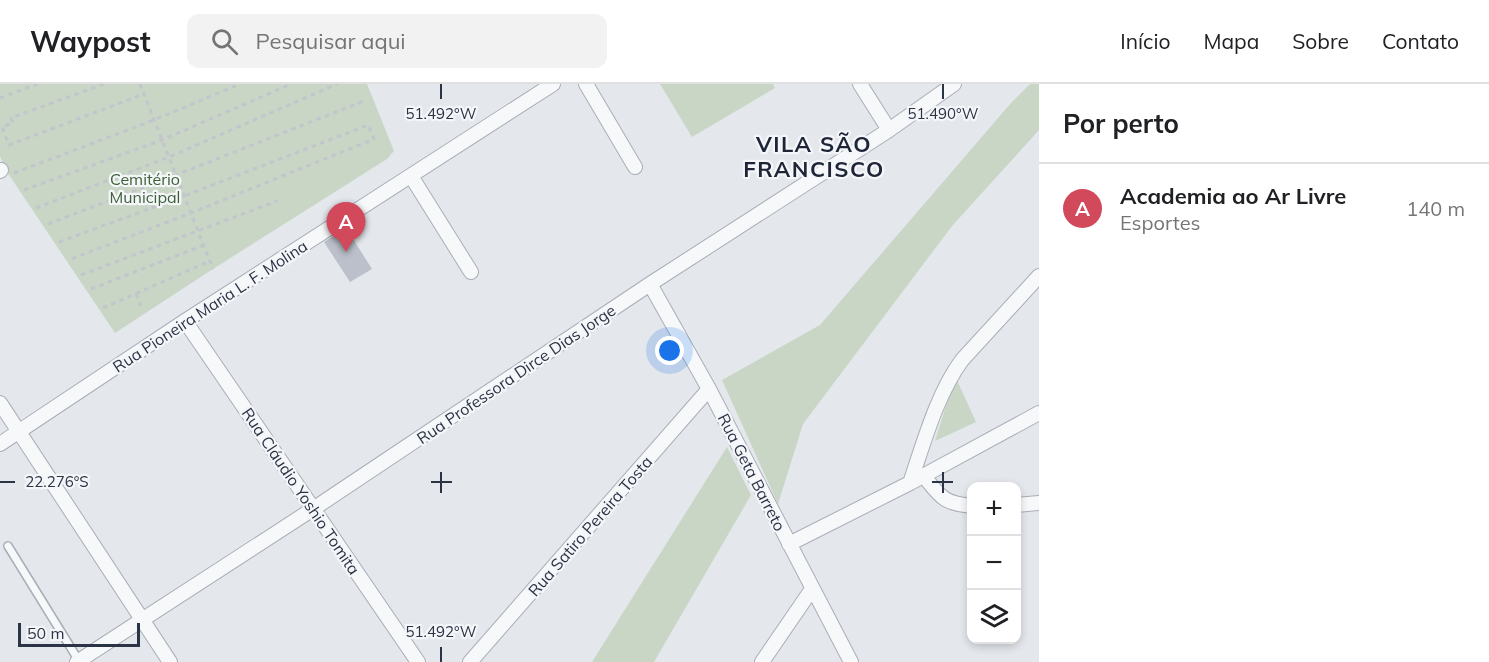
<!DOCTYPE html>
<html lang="pt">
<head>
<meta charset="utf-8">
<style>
	:root { --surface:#fff; --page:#f2f2f2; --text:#202124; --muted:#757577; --line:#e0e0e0; --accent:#d1495b }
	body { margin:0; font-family:Mulish,sans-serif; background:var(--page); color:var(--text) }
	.controls { position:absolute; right:18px; bottom:18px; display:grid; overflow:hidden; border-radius:12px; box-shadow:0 3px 9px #0003 }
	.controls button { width:54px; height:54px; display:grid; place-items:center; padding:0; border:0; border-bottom:2px solid var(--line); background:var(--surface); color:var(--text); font:30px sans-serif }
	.scale { position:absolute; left:18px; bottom:15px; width:122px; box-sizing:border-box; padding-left:6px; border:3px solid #2b3445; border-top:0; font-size:16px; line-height:21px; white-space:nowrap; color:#2b3445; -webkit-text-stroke:4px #f4f6f9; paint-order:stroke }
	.you { position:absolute; left:670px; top:267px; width:21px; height:21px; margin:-15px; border:4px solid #fff; border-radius:50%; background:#1a73e8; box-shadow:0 0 0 9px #1a73e833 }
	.badge { display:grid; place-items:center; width:39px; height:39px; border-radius:50%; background:var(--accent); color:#fff; font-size:20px; font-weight:700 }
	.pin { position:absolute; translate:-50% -50px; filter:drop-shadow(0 2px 3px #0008) }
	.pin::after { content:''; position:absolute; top:32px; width:21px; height:18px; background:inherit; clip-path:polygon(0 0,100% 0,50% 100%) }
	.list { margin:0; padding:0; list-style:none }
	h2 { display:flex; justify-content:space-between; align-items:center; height:78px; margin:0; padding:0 24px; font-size:26px }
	h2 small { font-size:20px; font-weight:400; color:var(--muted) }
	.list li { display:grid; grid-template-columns:39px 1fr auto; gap:18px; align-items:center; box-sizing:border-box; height:90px; padding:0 24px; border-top:2px solid var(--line) }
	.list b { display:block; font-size:22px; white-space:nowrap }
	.list p { margin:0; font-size:20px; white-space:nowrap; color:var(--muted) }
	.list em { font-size:20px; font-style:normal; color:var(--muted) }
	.icon { flex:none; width:33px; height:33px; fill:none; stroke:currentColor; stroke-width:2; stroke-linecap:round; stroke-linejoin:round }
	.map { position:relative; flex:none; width:1039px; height:578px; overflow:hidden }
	header { display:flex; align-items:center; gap:36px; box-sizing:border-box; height:84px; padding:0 30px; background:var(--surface); border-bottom:2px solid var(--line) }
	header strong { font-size:28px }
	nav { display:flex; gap:33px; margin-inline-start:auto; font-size:21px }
	.search { width:420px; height:54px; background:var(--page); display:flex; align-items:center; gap:15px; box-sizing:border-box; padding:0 21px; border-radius:12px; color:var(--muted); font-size:22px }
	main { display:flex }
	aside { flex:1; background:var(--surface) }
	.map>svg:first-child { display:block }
	.green { fill:#c9d6c5 }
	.building { fill:#bbc0ca }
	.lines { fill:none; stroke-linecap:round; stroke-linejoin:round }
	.lane-casing { stroke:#a9aeb7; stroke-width:10 }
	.street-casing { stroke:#a9aeb7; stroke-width:16 }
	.path { stroke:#c2c5cb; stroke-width:3; stroke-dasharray:4.5 4.5; stroke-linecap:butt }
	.lane { stroke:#f7f8fa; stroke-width:7 }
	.street { stroke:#f7f8fa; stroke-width:14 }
	.ticks { fill:none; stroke:#2b3445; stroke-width:2 }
	.labels { text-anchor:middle; stroke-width:4.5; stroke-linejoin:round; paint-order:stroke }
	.park-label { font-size:16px; fill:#3f6138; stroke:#f4f6f9 }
	.street-label { font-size:16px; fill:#2b3445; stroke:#f4f6f9 }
	.district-label { font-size:22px; font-weight:bold; letter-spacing:1.5px; fill:#1d2536; stroke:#f4f6f9 }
	.ticks-label { font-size:15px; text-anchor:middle; fill:#2b3445; stroke:#f4f6f9; stroke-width:4.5; stroke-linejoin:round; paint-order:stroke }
</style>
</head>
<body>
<header>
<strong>Waypost</strong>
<div class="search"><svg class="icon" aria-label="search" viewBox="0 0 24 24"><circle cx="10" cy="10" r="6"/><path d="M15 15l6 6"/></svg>Pesquisar aqui</div>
<nav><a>Início</a><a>Mapa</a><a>Sobre</a><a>Contato</a></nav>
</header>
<main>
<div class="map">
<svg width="1039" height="578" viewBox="0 0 1039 578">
	<rect width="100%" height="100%" fill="#e4e7ec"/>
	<path class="green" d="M 0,0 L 367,0 L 394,67 L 387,75 L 213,185 L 115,249 L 5,85 L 0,72 Z
		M 660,0 L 773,0 L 775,4 L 692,53 Z
		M 1030,0 L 1039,0 L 1039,46 L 952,142 L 803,340 L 778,420 L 722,296 L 820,241 L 1011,19 Z
		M 955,292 L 976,338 L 935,357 Z
		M 727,363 L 751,411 L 654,578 L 592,578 Z"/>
	<path class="building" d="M 346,144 L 372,185 L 350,198 L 324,158 Z"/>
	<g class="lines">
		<defs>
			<path id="lane" d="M 8,462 L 79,577"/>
			<path id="street" d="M 586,0 L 635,83
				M 860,0 L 889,46
				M 0,87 L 1,86
				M 411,92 L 471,188
				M 650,200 L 709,305 L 851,578
				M 185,237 L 418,578
				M 0,319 L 170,578
				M 0,360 L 185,237 L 553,0
				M 923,391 C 941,413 942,419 972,422
				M 910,399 C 924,358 937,310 962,276 L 1039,192
				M 1016,421 L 1039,419
				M 789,460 L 910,399 L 1039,329
				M 77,578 L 313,425 L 650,200 L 889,46 L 954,0
				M 470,578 L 709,305
				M 762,578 L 812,505"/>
		</defs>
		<use href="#lane" class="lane-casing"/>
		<use href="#street" class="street-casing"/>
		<path class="path" d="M 104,0 L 11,34 L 13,39 L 2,43 L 9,61 L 144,10
			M 140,0 L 213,185
			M 0,14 L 37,0
			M 14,89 L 154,36 L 240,0
			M 24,106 L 162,56 L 291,0
			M 36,124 L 169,73 L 337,0
			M 48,140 L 176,91 L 364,17
			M 59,158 L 184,112 L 368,41 L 374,55 L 191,129 L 71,175
			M 81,191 L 277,117
			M 91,205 L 204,161
			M 136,210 L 141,222
			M 103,224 L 210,177"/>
		<use href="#lane" class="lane"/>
		<use href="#street" class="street"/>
	</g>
	<path class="ticks" d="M 441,0 L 441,15M 943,0 L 943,15M 441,388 L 441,409M 943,388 L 943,409M 0,398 L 15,398M 431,398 L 452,398M 932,398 L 953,398M 441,563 L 441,578"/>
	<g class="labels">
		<g class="park-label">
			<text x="145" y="101">Cemitério<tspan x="145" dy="18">Municipal</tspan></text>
		</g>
		<g class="street-label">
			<text transform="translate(210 222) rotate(-33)" y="6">Rua Pioneira Maria L. F. Molina</text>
			<text transform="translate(516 290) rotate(-34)" y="6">Rua Professora Dirce Dias Jorge</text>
			<text transform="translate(752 388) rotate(63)" y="6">Rua Geta Barreto</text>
			<text transform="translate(301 407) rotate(56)" y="6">Rua Cláudio Yoshio Tomita</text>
			<text transform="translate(590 442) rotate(-49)" y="6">Rua Satiro Pereira Tosta</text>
		</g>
		<g class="district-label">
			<text x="814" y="68">VILA SÃO<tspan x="814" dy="25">FRANCISCO</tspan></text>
		</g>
	</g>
	<g class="ticks-label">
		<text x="441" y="35">51.492°W</text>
		<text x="943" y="35">51.490°W</text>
		<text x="57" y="403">22.276°S</text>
		<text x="441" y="553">51.492°W</text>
	</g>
</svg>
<div class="controls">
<button>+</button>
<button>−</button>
<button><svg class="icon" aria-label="layers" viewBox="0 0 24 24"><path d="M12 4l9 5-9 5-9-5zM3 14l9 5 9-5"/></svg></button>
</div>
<div class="scale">50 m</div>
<div class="you"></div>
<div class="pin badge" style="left:346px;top:168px">A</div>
</div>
<aside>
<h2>Por perto<small></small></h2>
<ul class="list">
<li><span class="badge">A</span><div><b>Academia ao Ar Livre</b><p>Esportes</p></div><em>140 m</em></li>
</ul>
</aside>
</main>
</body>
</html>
